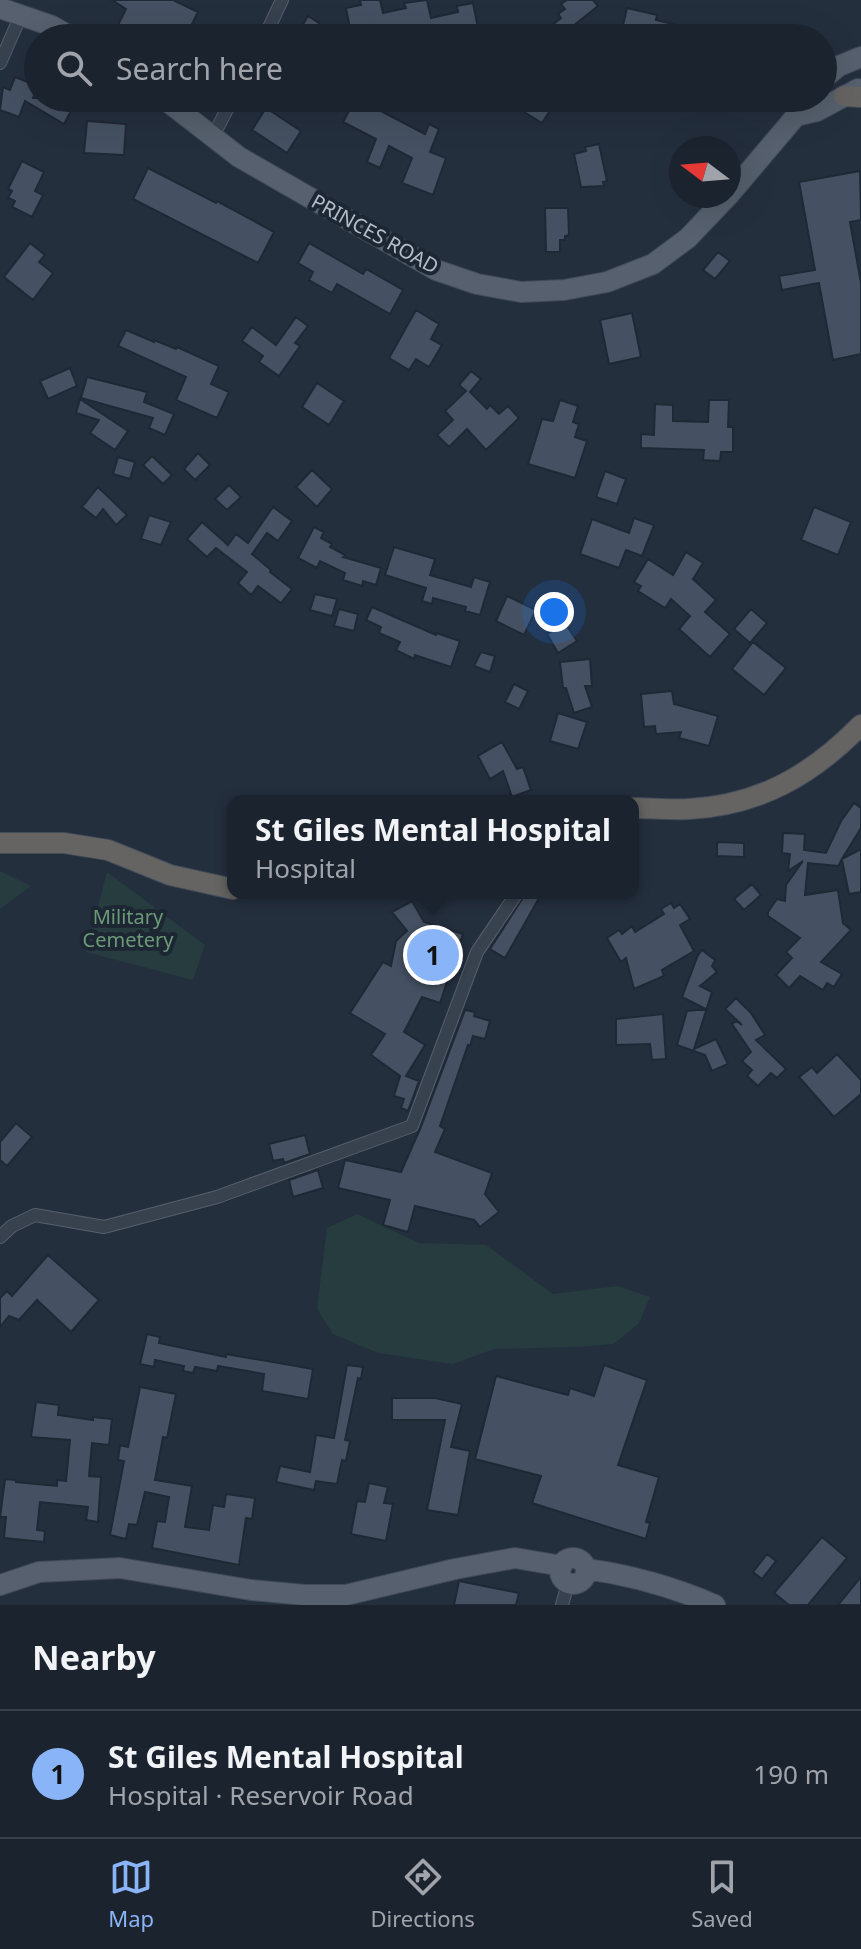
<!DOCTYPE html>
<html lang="en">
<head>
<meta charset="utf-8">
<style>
	:root { --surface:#1b232e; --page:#242b36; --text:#f1f3f6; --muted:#a0a4aa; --line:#39404a; --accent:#8ab4f8 }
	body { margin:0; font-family:"Noto Sans",sans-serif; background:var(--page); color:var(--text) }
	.compass { position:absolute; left:669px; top:136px; width:72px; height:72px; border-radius:50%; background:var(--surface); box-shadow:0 8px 32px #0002; rotate:286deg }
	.you { position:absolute; left:554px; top:612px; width:28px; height:28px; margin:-20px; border:6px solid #fff; border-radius:50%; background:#1a73e8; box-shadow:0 0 0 12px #1a73e833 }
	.badge { display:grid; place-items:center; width:52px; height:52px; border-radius:50%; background:var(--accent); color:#111; font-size:26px; font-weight:700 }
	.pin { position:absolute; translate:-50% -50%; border:4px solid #fff; box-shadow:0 2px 8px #0006 }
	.popup { position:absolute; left:227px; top:795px; width:412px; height:104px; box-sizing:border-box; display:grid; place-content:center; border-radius:16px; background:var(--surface); filter:drop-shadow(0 2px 6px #0005); font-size:26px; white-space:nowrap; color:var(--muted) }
	.popup b { font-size:30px; color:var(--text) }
	.popup::after { content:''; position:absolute; left:50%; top:100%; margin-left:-16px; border:16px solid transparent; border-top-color:var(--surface) }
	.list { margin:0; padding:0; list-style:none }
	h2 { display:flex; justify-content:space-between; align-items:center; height:104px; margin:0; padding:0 32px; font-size:34px }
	h2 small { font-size:26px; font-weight:400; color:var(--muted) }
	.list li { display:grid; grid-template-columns:52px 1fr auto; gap:24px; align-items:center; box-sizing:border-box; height:128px; padding:0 32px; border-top:2px solid var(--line) }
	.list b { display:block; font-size:30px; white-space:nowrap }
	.list p { margin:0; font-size:26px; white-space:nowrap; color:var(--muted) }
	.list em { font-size:26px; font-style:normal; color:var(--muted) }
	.icon { flex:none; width:44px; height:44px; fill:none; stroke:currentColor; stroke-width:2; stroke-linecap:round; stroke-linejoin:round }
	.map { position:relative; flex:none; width:861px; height:1605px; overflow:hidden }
	.search { position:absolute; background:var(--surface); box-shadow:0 8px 32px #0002; left:24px; right:24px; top:24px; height:88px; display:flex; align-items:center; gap:20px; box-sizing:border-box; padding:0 28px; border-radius:44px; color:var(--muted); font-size:30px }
	.sheet { height:232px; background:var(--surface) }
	nav { display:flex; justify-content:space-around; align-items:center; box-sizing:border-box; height:112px; border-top:2px solid var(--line); background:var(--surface); font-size:22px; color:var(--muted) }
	nav a { display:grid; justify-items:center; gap:4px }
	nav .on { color:var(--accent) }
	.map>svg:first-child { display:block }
	.green { fill:#263c3f }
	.building { fill:#455162; stroke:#1f2835; stroke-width:2 }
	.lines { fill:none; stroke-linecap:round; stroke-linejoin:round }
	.minor-casing { stroke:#565f6c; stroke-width:14 }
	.primary-casing { stroke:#414a57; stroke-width:22 }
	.trunk-casing { stroke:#434c59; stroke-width:22 }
	.minor { stroke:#38414e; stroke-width:12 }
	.primary { stroke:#56606e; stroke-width:20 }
	.trunk { stroke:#656462; stroke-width:20 }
	.labels { text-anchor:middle; stroke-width:8; stroke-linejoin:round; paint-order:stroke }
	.street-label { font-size:20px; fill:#b4bcc9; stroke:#1d2633 }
	.park-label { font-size:20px; fill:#6b9a76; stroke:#1d2633 }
</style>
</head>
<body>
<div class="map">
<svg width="861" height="1605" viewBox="0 0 861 1605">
	<rect width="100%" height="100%" fill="#242f3e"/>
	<path class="green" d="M 0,871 L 31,886 L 0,909 Z
		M 107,872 L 205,945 L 193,980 L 86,952 Z
		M 357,1214 L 419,1243 L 486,1245 L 553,1294 L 618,1286 L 650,1297 L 639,1323 L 614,1344 L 576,1347 L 494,1349 L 453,1364 L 378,1353 L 333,1334 L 317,1309 L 327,1228 Z"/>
	<path class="building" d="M 112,0 L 173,0 L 198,12 L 189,30 L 205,38 L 145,38 L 118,25 L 126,9 Z
		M 360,0 L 380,0 L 383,13 L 406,8 L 404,3 L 427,0 L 431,18 L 458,12 L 457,6 L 473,3 L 478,28 L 434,38 L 413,38 L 411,28 L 370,37 L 368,25 L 350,29 L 346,8 L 361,5 Z
		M 567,0 L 593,0 L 598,6 L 558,38 L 541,38 L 549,32 L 547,29 L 561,18 L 558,14 L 565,9 L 561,4 Z
		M 627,8 L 657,15 L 656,20 L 716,34 L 716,38 L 620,38 Z
		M 308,16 L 319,23 L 318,26 L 338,38 L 295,38 Z
		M 15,77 L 38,86 L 33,98 L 71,98 L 65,107 L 71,111 L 64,124 L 25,101 L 19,117 L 0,110 L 3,87 L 10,90 Z
		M 356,98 L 425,134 L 429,124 L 439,129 L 430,152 L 446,158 L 433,195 L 402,183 L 412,158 L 389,146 L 380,168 L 367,162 L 376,139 L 343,122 Z
		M 501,98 L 541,98 L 553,106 L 542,123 Z
		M 266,108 L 301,131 L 287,153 L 252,130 Z
		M 87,121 L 126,124 L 124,155 L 84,153 Z
		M 599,144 L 607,181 L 603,182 L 604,186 L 581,187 L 574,154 L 586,151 L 585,147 Z
		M 22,161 L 44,172 L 35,191 L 43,195 L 32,217 L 12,207 L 15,201 L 8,198 L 12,191 L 8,189 Z
		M 148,168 L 216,203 L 217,201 L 274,232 L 258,263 L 133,199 Z
		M 860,171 L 861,220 L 850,222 L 861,283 L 861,354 L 833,360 L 819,283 L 782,290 L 779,276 L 815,270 L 799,182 Z
		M 545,208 L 568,208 L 569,235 L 565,236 L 565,240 L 560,240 L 560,252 L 546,252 Z
		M 30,243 L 45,255 L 39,262 L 53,273 L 33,300 L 4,277 Z
		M 309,243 L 363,274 L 366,269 L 403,290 L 390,314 L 337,284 L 332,293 L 309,280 L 313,272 L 298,263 Z
		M 718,252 L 730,261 L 715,279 L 703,270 Z
		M 416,310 L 439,324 L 431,339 L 442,345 L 429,367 L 416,359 L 409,370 L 389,358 Z
		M 632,313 L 641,357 L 609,364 L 600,320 Z
		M 296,317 L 308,326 L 295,343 L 300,346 L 279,376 L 259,362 L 263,356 L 242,341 L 252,327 L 276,345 Z
		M 126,330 L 154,342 L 154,340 L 176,349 L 177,347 L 219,366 L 211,384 L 229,392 L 217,418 L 176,400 L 186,377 L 118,346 Z
		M 70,368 L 77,386 L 48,399 L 40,381 Z
		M 471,371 L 481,379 L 470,392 L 487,409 L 490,405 L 499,414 L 508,406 L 519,418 L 486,450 L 467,429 L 449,447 L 437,435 L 453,420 L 445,411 L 466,391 L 459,385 Z
		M 87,377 L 147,392 L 144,402 L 174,414 L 165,435 L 149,428 L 153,418 L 81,398 Z
		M 317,383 L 344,401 L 329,425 L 302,407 Z
		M 80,399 L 128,431 L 115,450 L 90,433 L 99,420 L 76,413 Z
		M 560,400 L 578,406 L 573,422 L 579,424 L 575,437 L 587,441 L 575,478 L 528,464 L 542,419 L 553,421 Z
		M 709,400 L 729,400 L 728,427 L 733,427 L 733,452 L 721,452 L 720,461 L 703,460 L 704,450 L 641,448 L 641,434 L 654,435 L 655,404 L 673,405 L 673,421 L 708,422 Z
		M 198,453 L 210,465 L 195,480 L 184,469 Z
		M 152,456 L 172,475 L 163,484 L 143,465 Z
		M 118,457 L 135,462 L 130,479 L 113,474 Z
		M 312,470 L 332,489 L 317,507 L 296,487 Z
		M 605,471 L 626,479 L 617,504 L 596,497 Z
		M 229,485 L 241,497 L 227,510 L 215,499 Z
		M 98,487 L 127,515 L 116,525 L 103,509 L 96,518 L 82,507 Z
		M 273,507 L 292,521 L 278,541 L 267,533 L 252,554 L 271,570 L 270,572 L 292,589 L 281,603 L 258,586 L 251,595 L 238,583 L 247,572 L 216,548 L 207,557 L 187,539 L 202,522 L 228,545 L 236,534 L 248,543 Z
		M 814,507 L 851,522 L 838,555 L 801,540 Z
		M 149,515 L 171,522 L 161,545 L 141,539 Z
		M 634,518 L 654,525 L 642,556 L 626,550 L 619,568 L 580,554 L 592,519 L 629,533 Z
		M 314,527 L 324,532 L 321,538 L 332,544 L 330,547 L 345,555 L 343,557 L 381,568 L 376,585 L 363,581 L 362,586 L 343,580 L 345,573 L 320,561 L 317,568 L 298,558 Z
		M 394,547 L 435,559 L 430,575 L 471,587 L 474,577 L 490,582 L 480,615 L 465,611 L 466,607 L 433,598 L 432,604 L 422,601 L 426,588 L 385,575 Z
		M 686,552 L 703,563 L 693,579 L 716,600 L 705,612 L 730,634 L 710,657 L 679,629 L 690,616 L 671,599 L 665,608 L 638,591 L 641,586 L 634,582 L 648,559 L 673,575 Z
		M 315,594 L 337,599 L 332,616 L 310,610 Z
		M 507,596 L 536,610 L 524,635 L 496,621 Z
		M 372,607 L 436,635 L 436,633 L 460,641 L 451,667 L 415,655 L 414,659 L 396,650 L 400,642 L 379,633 L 381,627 L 366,620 Z
		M 339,609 L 358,614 L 354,631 L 334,626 Z
		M 751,609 L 767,623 L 750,643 L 734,629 Z
		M 565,623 L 577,641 L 558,653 L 547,634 Z
		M 753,642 L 786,668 L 764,695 L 732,669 Z
		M 481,652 L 495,656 L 490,672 L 474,666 Z
		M 590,659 L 592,686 L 585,686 L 592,707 L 574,713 L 566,688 L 563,688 L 560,662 Z
		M 514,684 L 528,691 L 519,709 L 505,702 Z
		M 672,691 L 674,704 L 718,716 L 709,746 L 679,738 L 681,732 L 656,734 L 655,726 L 644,727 L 641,694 Z
		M 558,713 L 587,722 L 578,749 L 550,741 Z
		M 502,742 L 517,769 L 523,767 L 531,790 L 512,797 L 503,771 L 490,779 L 478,756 Z
		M 854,803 L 861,808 L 861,828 L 842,859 L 861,849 L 861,892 L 849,894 L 842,860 L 838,866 L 808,863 L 805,895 L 838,890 L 843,923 L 851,930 L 821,962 L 842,974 L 834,987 L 827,983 L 823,990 L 800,976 L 789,988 L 776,975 L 792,958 L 786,952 L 800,938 L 768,916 L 768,912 L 777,899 L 785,901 L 786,885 L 803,861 L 788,871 L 790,854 L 782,853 L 783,833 L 805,834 L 804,850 L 826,853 L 841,821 Z
		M 717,842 L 744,843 L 744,857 L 717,856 Z
		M 752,884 L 761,895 L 744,910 L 734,899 Z
		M 526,893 L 542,893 L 505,958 L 490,949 Z
		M 412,901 L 424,922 L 463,934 L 440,1003 L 422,997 L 404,1032 L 425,1045 L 406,1076 L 419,1081 L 408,1111 L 401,1108 L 404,1099 L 394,1096 L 400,1076 L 371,1055 L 385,1034 L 350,1013 L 383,962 L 391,966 L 396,941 L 407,931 L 392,912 Z
		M 671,903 L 674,908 L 680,904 L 690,919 L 680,925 L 694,951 L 662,970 L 664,976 L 634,989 L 626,958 L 621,962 L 607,938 L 619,930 L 622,934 L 632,926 L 635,932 L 664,914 L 661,909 Z
		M 702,950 L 715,960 L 712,966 L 717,972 L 700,986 L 712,992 L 694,1049 L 716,1039 L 728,1064 L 712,1071 L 705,1055 L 677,1045 L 687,1011 L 706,1009 L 682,997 L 698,955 Z
		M 736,998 L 751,1013 L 765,1035 L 756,1040 L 786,1069 L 777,1078 L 771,1073 L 758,1086 L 747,1076 L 752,1070 L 742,1061 L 751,1052 L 732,1024 L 736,1021 L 742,1025 L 725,1009 Z
		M 465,1010 L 475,1012 L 474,1016 L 490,1021 L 485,1039 L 473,1036 L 470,1046 L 468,1045 L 440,1126 L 445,1129 L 435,1152 L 492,1173 L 485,1194 L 499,1212 L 480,1227 L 474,1220 L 415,1206 L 408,1232 L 383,1225 L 390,1200 L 338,1188 L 345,1160 L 401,1172 L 420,1129 Z
		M 663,1014 L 666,1059 L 652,1060 L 650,1044 L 616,1045 L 616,1019 Z
		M 837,1054 L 861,1080 L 861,1094 L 834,1117 L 799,1077 L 812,1067 L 817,1073 Z
		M 16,1123 L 32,1137 L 7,1166 L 0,1160 L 0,1142 Z
		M 305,1135 L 310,1154 L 284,1163 L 283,1159 L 273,1161 L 269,1144 Z
		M 318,1170 L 323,1188 L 293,1197 L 289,1180 Z
		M 48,1255 L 99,1300 L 71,1332 L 37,1300 L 19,1320 L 9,1316 L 0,1327 L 0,1298 L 7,1291 L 12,1296 Z
		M 147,1334 L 160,1337 L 159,1343 L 226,1357 L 226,1354 L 313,1369 L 308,1399 L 262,1391 L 264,1374 L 218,1366 L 217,1371 L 195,1367 L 193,1373 L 183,1371 L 184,1366 L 155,1360 L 154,1367 L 140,1364 Z
		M 347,1365 L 363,1367 L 361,1379 L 358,1378 L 345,1440 L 350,1441 L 346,1461 L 342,1460 L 337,1484 L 316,1481 L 314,1490 L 276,1482 L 280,1466 L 310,1472 L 316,1435 L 334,1438 Z
		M 604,1365 L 647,1380 L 618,1465 L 659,1477 L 646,1522 L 650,1523 L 646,1539 L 532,1503 L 541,1476 L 475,1459 L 496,1376 L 568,1395 L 570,1388 L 594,1396 Z
		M 140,1387 L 176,1394 L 167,1438 L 163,1437 L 155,1480 L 192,1486 L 185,1527 L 209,1530 L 213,1505 L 224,1507 L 226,1494 L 255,1498 L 252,1519 L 246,1518 L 239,1565 L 152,1548 L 157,1521 L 165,1522 L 169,1497 L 145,1492 L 137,1525 L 129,1524 L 126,1539 L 110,1535 L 124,1461 L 118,1460 L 120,1445 L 128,1447 Z
		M 392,1398 L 435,1398 L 462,1404 L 451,1447 L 470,1451 L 458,1515 L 427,1510 L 445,1420 L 392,1420 Z
		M 36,1402 L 59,1405 L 58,1415 L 93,1420 L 93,1417 L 112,1419 L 109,1445 L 92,1443 L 89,1476 L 101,1477 L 98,1522 L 86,1520 L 88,1507 L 40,1502 L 37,1530 L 45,1531 L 44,1542 L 4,1538 L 6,1517 L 0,1517 L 5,1479 L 16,1480 L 16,1482 L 57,1486 L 57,1480 L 66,1481 L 70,1440 L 31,1437 Z
		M 369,1483 L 388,1487 L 384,1503 L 393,1504 L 386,1541 L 351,1534 L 357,1501 L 365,1502 Z
		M 822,1537 L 847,1558 L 808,1605 L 789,1605 L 774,1593 Z
		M 767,1554 L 776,1561 L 762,1579 L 753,1572 Z
		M 861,1577 L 861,1605 L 838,1605 Z
		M 459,1581 L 519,1593 L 516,1605 L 454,1605 Z"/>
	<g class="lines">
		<defs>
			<path id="minor" d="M 264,38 L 282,0
				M 0,63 L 21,15
				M 212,138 L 233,98
				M 0,1237 L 12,1226 L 35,1215 L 104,1227 L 217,1197 L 412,1126 L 477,952 L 517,893
				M 562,1605 L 568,1583"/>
			<path id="primary" d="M 0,8 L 52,26 L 73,38
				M 823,79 L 839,66 L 861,57
				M 163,98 L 239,157 L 436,270 L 477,284 L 521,292 L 564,290 L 607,282 L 653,264 L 688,238 L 728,196
				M 796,116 L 817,111 L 858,89
				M 729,195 L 796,116 L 807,98
				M560 1571a13 13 0 1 1 26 0a13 13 0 1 1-26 0Z
				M 586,1569 C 631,1575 673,1587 715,1605
				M 0,1585 L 39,1572 L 120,1568 L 251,1590 L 305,1595 L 346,1595 L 455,1569 L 515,1558 L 562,1566"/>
			<path id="trunk" d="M 844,96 L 861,97
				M 633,808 C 651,808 670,810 689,809 C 760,805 812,775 861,725
				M 0,843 L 64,843 L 108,850 L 170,875 L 233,889"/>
		</defs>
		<use href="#minor" class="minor-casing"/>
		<use href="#primary" class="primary-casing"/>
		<use href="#trunk" class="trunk-casing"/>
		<use href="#minor" class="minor"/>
		<use href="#primary" class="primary"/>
		<use href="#trunk" class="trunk"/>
	</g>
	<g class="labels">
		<g class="street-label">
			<text transform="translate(375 234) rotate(29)" y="7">PRINCES ROAD</text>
		</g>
		<g class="park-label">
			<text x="128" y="924">Military<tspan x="128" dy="23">Cemetery</tspan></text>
		</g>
	</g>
</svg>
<svg class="compass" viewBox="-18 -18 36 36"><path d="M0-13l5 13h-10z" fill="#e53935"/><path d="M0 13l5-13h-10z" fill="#a0a4aa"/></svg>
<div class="you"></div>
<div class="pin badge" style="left:433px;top:955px">1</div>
<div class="popup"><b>St Giles Mental Hospital</b>Hospital</div>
<div class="search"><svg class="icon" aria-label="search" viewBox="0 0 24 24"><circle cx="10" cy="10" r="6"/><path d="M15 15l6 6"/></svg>Search here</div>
</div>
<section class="sheet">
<h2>Nearby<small></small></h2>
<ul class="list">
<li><span class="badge">1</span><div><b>St Giles Mental Hospital</b><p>Hospital · Reservoir Road</p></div><em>190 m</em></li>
</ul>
</section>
<nav>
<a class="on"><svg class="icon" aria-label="map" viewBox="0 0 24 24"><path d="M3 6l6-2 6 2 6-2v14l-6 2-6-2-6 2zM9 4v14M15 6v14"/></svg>Map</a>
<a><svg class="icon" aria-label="directions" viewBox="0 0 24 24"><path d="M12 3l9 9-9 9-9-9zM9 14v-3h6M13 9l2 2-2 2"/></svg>Directions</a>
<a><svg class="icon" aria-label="saved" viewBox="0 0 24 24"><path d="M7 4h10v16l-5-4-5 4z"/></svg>Saved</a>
</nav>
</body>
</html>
